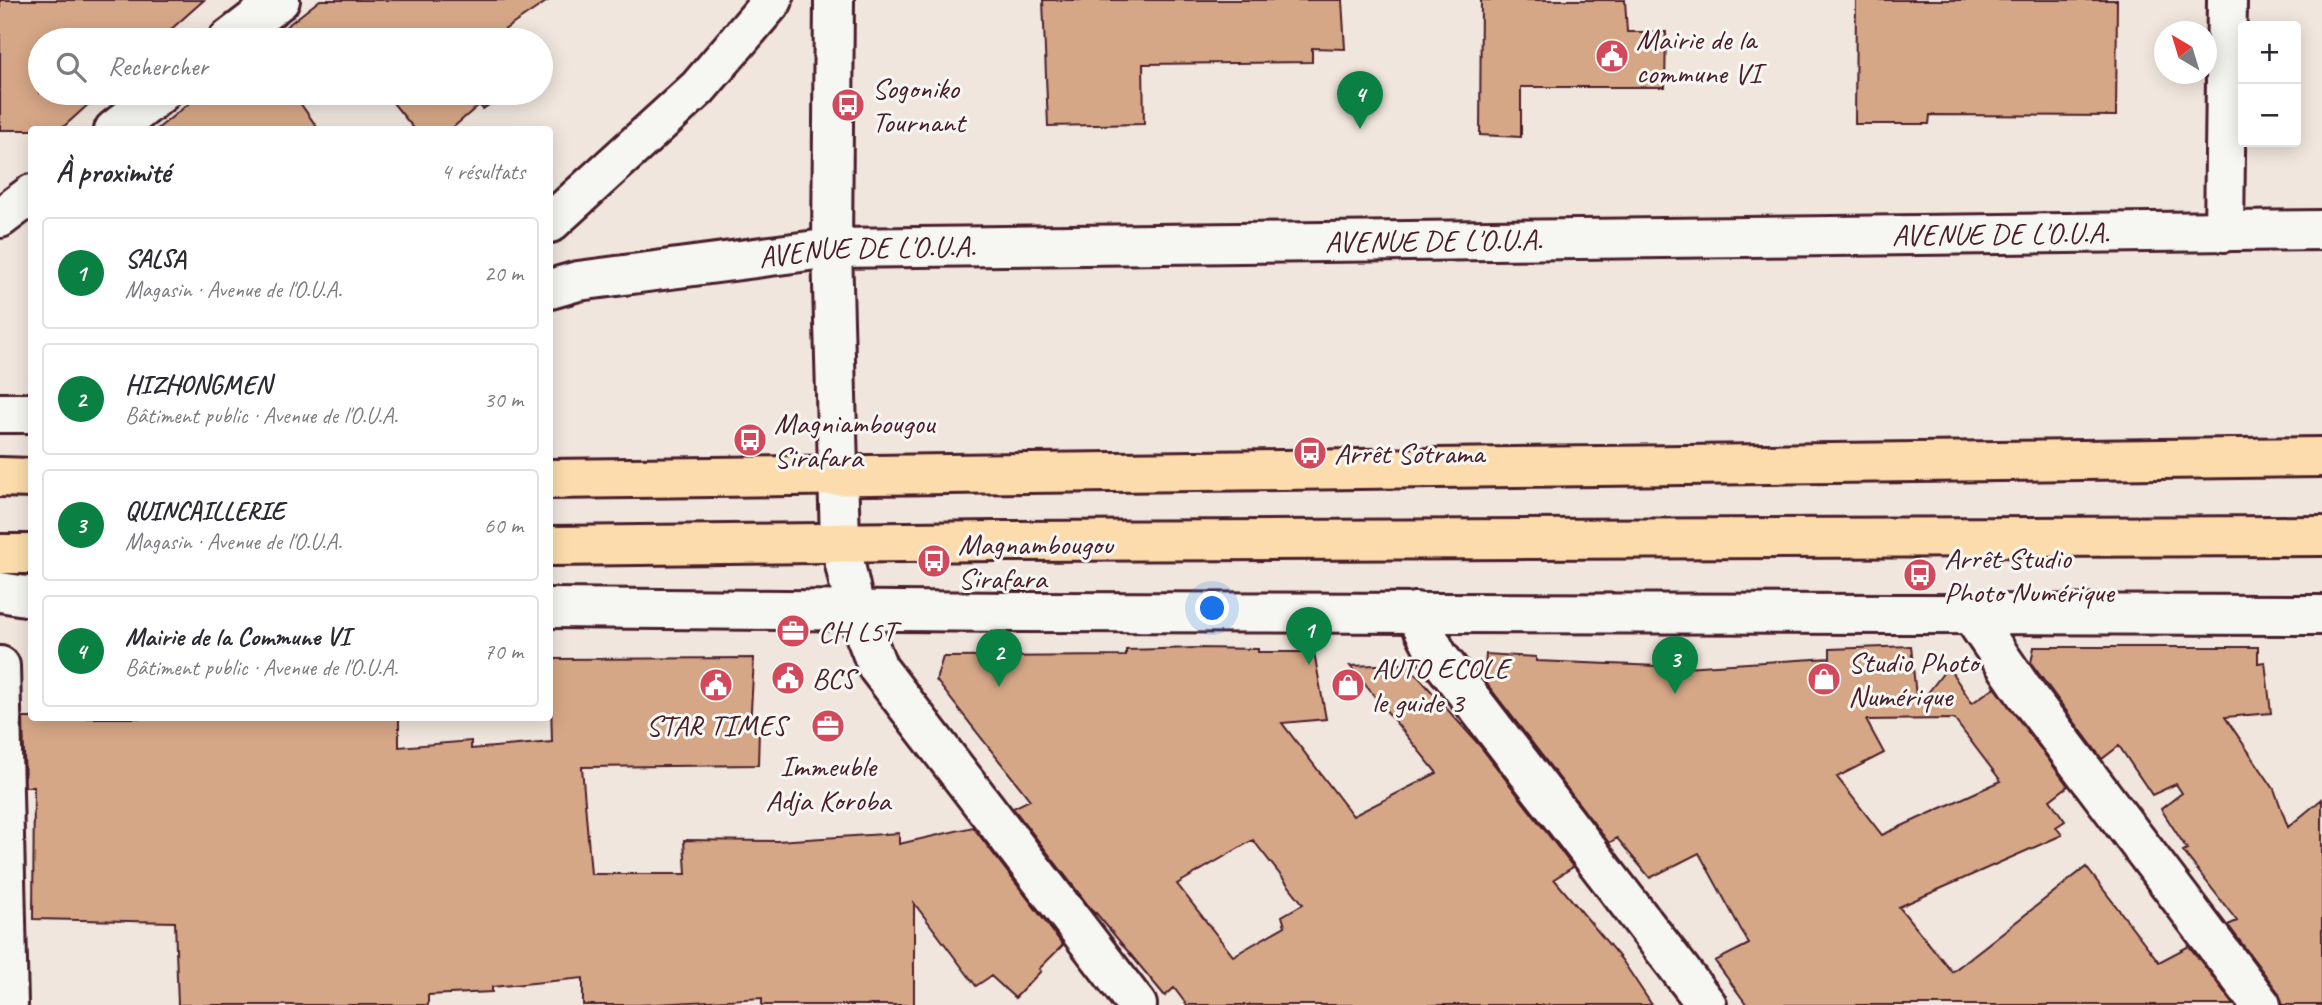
<!DOCTYPE html>
<html lang="fr">
<head>
<meta charset="utf-8">
<style>
	:root { --surface:#fff; --page:#f2f2f3; --text:#2b2b33; --muted:#7c7c81; --line:#e1e1e2; --accent:#0b8043 }
	body { margin:0; font-family:Caveat,sans-serif; background:var(--page); color:var(--text) }
	.controls { position:absolute; right:21px; top:21px; display:grid; overflow:hidden; border-radius:7px; box-shadow:0 4px 18px #0003 }
	.controls button { width:63px; height:63px; display:grid; place-items:center; padding:0; border:0; border-bottom:2px solid var(--line); background:var(--surface); color:var(--text); font:35px sans-serif }
	.compass { position:absolute; left:2154px; top:21px; width:63px; height:63px; border-radius:50%; background:var(--surface); box-shadow:0 4px 18px #0003; rotate:322deg }
	.you { position:absolute; left:1213px; top:609px; width:24px; height:24px; margin:-18px; border:5px solid #fff; border-radius:50%; background:#1a73e8; box-shadow:0 0 0 10px #1a73e833 }
	.badge { display:grid; place-items:center; width:46px; height:46px; border-radius:50%; background:var(--accent); color:#fff; font-size:23px; font-weight:700 }
	.pin { position:absolute; translate:-50% -58px; filter:drop-shadow(0 2px 4px #0008) }
	.pin::after { content:''; position:absolute; top:37px; width:24px; height:21px; background:inherit; clip-path:polygon(0 0,100% 0,50% 100%) }
	.list { margin:0; padding:0; list-style:none }
	h2 { display:flex; justify-content:space-between; align-items:center; height:91px; margin:0; padding:0 28px; font-size:30px }
	h2 small { font-size:23px; font-weight:400; color:var(--muted) }
	.list li { display:grid; grid-template-columns:46px 1fr auto; gap:21px; align-items:center; box-sizing:border-box; height:112px; margin:0 14px 14px; padding:0 14px; border:2px solid var(--line); border-radius:7px }
	.list b { display:block; font-size:26px; white-space:nowrap }
	.list p { margin:0; font-size:23px; white-space:nowrap; color:var(--muted) }
	.list em { font-size:23px; font-style:normal; color:var(--muted) }
	.icon { flex:none; width:38px; height:38px; fill:none; stroke:currentColor; stroke-width:2; stroke-linecap:round; stroke-linejoin:round }
	.map { position:relative; flex:none; width:2322px; height:1005px; overflow:hidden }
	.search { position:absolute; background:var(--surface); box-shadow:0 4px 18px #0003; left:28px; top:28px; width:525px; height:77px; display:flex; align-items:center; gap:18px; box-sizing:border-box; padding:0 24px; border-radius:38px; color:var(--muted); font-size:26px }
	.panel { position:absolute; background:var(--surface); box-shadow:0 4px 18px #0003; left:28px; top:126px; width:525px; height:595px; border-radius:7px }
	.map>svg:first-child { display:block }
	.building { fill:#d6a787; stroke:#4a1f2b; stroke-width:2; fill-rule:evenodd }
	.lines { fill:none; stroke-linecap:round; stroke-linejoin:round }
	.minor-casing { stroke:#4a1f2b; stroke-width:44 }
	.highway-casing { stroke:#4a1f2b; stroke-width:44 }
	.minor { stroke:#f6f6f2; stroke-width:38 }
	.highway { stroke:#fcdcac; stroke-width:38 }
	.labels { text-anchor:middle; stroke-width:6; stroke-linejoin:round; paint-order:stroke }
	.poi-label { font-size:30px; fill:#4a1f2b; stroke:#f6f6f2; text-anchor:start }
	.street-label { font-size:30px; fill:#4a1f2b; stroke:#f6f6f2 }
</style>
</head>
<body>
<div class="map">
<svg width="2322" height="1005" viewBox="0 0 2322 1005">
	<rect width="100%" height="100%" fill="#f0e6dd"/>
	<filter id="ink" filterUnits="userSpaceOnUse"><feTurbulence type="fractalNoise" baseFrequency=".0143" numOctaves="2"/><feDisplacementMap in="SourceGraphic" scale="14" xChannelSelector="R" yChannelSelector="G"/><feConvolveMatrix kernelMatrix="1 2 1 2 8 2 1 2 1" color-interpolation-filters="sRGB"/></filter>
	<g filter="url(#ink)">
		<path class="building" d="M 0,0 L 204,0 L 159,40 L 40,40 L 40,93 L 101,93 L 60,130 L 0,130 Z
			M 320,0 L 549,0 L 495,36 L 498,40 L 269,40 Z
			M 1043,0 L 1342,0 L 1345,49 L 1312,48 L 1312,62 L 1143,64 L 1144,124 L 1048,126 Z
			M 1481,0 L 1625,0 L 1627,32 L 1666,32 L 1665,87 L 1521,87 L 1521,137 L 1480,135 Z
			M 1856,0 L 2117,0 L 2116,116 L 1930,115 L 1929,124 L 1855,124 Z
			M 202,93 L 293,93 L 319,130 L 156,130 Z
			M 385,93 L 507,93 L 483,109 L 479,105 L 450,130 L 415,130 Z
			M 1911,646 L 1917,707 L 1948,667 L 1972,703 L 1995,687 L 2068,786 L 2050,800 L 2065,821 L 2056,827 L 2062,835 L 1899,907 L 1952,972 L 2086,867 L 2159,962 L 2189,946 L 2234,1005 L 1747,1005 L 1715,961 L 1749,944 L 1699,853 L 1650,878 L 1617,838 L 1609,843 L 1484,680 L 1486,654 L 1536,657 L 1536,661 L 1684,667 L 1830,658 L 1830,649 ZM 1954,719 L 2001,781 L 1882,835 L 1837,777 L 1884,753 L 1866,720 Z
			M 2034,647 L 2258,647 L 2258,663 L 2265,662 L 2271,713 L 2225,717 L 2274,789 L 2288,827 L 2322,799 L 2322,1005 L 2282,1005 L 2278,992 L 2228,925 L 2237,921 L 2183,851 L 2187,849 L 2161,809 L 2182,793 L 2176,784 L 2152,795 L 2119,746 L 2102,759 L 2031,663 Z
			M 1197,648 L 1258,649 L 1258,652 L 1314,652 L 1326,719 L 1282,723 L 1353,816 L 1437,773 L 1350,666 L 1407,664 L 1480,746 L 1573,867 L 1554,879 L 1622,960 L 1652,1005 L 1187,1005 L 1174,988 L 1165,996 L 1096,913 L 1095,914 L 1013,808 L 1030,800 L 936,680 L 943,657 L 1126,656 L 1126,650 ZM 1253,840 L 1303,904 L 1282,916 L 1285,926 L 1233,956 L 1177,884 Z
			M 754,658 L 750,728 L 759,730 L 758,765 L 582,767 L 591,874 L 686,874 L 684,840 L 777,841 L 899,833 L 899,844 L 973,827 L 1063,945 L 1039,969 L 1041,971 L 1015,998 L 991,976 L 976,986 L 914,903 L 914,1005 L 762,1005 L 762,998 L 639,1005 L 583,1005 L 583,978 L 492,987 L 492,992 L 428,995 L 428,1005 L 178,1005 L 175,922 L 33,919 L 34,787 L 25,787 L 23,718 L 399,718 L 399,747 L 471,741 L 471,749 L 552,742 L 550,659 Z"/>
		<g class="lines">
			<defs>
				<g id="minor">
					<path d="M 834,0 L 832,248 L 840,542 L 855,609 L 878,668 L 1137,1005"/>
					<path d="M 228,40 L 280,0"/>
					<path d="M 114,130 L 161,93"/>
					<path d="M 0,218 L 32,194"/>
					<path d="M 550,223 L 698,88 L 773,0"/>
					<path d="M 2224,232 L 2227,0"/>
					<path id="s1" d="M 550,289 L 578,281 L 832,248 L 2322,230"/>
					<path d="M 0,413 L 32,413"/>
					<path d="M 0,592 L 32,597"/>
					<path d="M 550,608 L 1015,612 L 2322,615"/>
					<path d="M 1415,612 L 1438,656 L 1707,1005"/>
					<path d="M 1971,614 L 2025,693 L 2261,1005"/>
					<path d="M 0,666 L 8,1005"/>
				</g>
				<path id="highway" d="M 0,477 L 32,478
					M 550,479 L 2322,457
					M 550,546 L 996,541 L 2322,536
					M 0,554 L 32,554"/>
			</defs>
			<use href="#minor" class="minor-casing"/>
			<use href="#highway" class="highway-casing"/>
			<use href="#minor" class="minor"/>
			<use href="#highway" class="highway"/>
		</g>
	</g>
	<defs>
		<symbol id="civic-disc" viewBox="-11 -11 22 22"><circle r="9.5" fill="#d1495b" stroke="#f6f6f2"/><path d="M-.6-6.5H3V-4.5H.6V-3L4-1V1h2V6H-6V1h2V-1L-.6-3ZM-1.2 2.5V6h2.4V2.5Z" fill="#fff"/></symbol>
		<symbol id="bus-disc" viewBox="-11 -11 22 22"><circle r="9.5" fill="#d1495b" stroke="#f6f6f2"/><path d="M-5-6H5V4H4V6H2V4H-2V6H-4V4H-5ZM-3.5-4V0h7V-4ZM-3.5 1.2v1.5H-2V1.2ZM2 1.2v1.5H3.5V1.2Z" fill="#fff"/></symbol>
		<symbol id="office-disc" viewBox="-11 -11 22 22"><circle r="9.5" fill="#d1495b" stroke="#f6f6f2"/><path d="M-6-3h4V-5.5h4V-3h4V5H-6ZM-1-4.5V-3h2v-1.5ZM-6 0V1H6V0Z" fill="#fff"/></symbol>
		<symbol id="shop-disc" viewBox="-11 -11 22 22"><circle r="9.5" fill="#d1495b" stroke="#f6f6f2"/><path d="M-5-2.5h2.3a2.7 3.5 0 0 1 5.4 0H5L5.5 6h-11ZM-1.5-2.5h3a1.5 2.3 0 0 0-3 0Z" fill="#fff"/></symbol>
	</defs>
	<g fill-rule="evenodd">
		<use href="#civic-disc" x="1593" y="37" width="38" height="38"/>
		<use href="#bus-disc" x="829" y="86" width="38" height="38"/>
		<use href="#bus-disc" x="731" y="421" width="38" height="38"/>
		<use href="#bus-disc" x="1291" y="434" width="38" height="38"/>
		<use href="#bus-disc" x="915" y="542" width="38" height="38"/>
		<use href="#bus-disc" x="1901" y="556" width="38" height="38"/>
		<use href="#office-disc" x="774" y="612" width="38" height="38"/>
		<use href="#civic-disc" x="769" y="659" width="38" height="38"/>
		<use href="#shop-disc" x="1805" y="660" width="38" height="38"/>
		<use href="#civic-disc" x="697" y="666" width="38" height="38"/>
		<use href="#shop-disc" x="1329" y="666" width="38" height="38"/>
		<use href="#office-disc" x="809" y="707" width="38" height="38"/>
	</g>
	<g class="labels">
		<g class="poi-label">
			<text x="1636" y="49">Mairie de la<tspan x="1636" dy="34">commune VI</tspan></text>
			<text x="872" y="98">Sogoniko<tspan x="872" dy="34">Tournant</tspan></text>
			<text x="774" y="433">Magniambougou<tspan x="774" dy="34">Sirafara</tspan></text>
			<text x="1334" y="463">Arrêt Sotrama</text>
			<text x="958" y="554">Magnambougou<tspan x="958" dy="34">Sirafara</tspan></text>
			<text x="1944" y="568">Arrêt Studio<tspan x="1944" dy="34">Photo Numérique</tspan></text>
			<text x="818" y="641">CH L5T</text>
			<text x="1848" y="672">Studio Photo<tspan x="1848" dy="34">Numérique</tspan></text>
			<text x="1372" y="678">AUTO ECOLE<tspan x="1372" dy="34">le guide 3</tspan></text>
			<text x="812" y="688">BCS</text>
			<text x="716" y="735" text-anchor="middle">STAR TIMES</text>
			<text x="828" y="776" text-anchor="middle">Immeuble<tspan x="828" dy="34">Adja Koroba</tspan></text>
		</g>
		<g class="street-label">
			<text dy="10" stroke="none"><textPath href="#s1" startOffset="1454">AVENUE DE L'O.U.A.</textPath></text>
			<text dy="10" stroke="none"><textPath href="#s1" startOffset="887">AVENUE DE L'O.U.A.</textPath></text>
			<text dy="10" stroke="none"><textPath href="#s1" startOffset="320">AVENUE DE L'O.U.A.</textPath></text>
		</g>
	</g>
</svg>
<div class="controls">
<button>+</button>
<button>−</button>
</div>
<svg class="compass" viewBox="-18 -18 36 36"><path d="M0-13l5 13h-10z" fill="#e53935"/><path d="M0 13l5-13h-10z" fill="#7c7c81"/></svg>
<div class="you"></div>
<div class="pin badge" style="left:1309px;top:665px">1</div>
<div class="pin badge" style="left:999px;top:687px">2</div>
<div class="pin badge" style="left:1675px;top:694px">3</div>
<div class="pin badge" style="left:1360px;top:129px">4</div>
<div class="search"><svg class="icon" aria-label="search" viewBox="0 0 24 24"><circle cx="10" cy="10" r="6"/><path d="M15 15l6 6"/></svg>Rechercher</div>
<section class="panel">
<h2>À proximité<small>4 résultats</small></h2>
<ul class="list">
<li><span class="badge">1</span><div><b>SALSA</b><p>Magasin · Avenue de l'O.U.A.</p></div><em>20 m</em></li>
<li><span class="badge">2</span><div><b>HIZHONGMEN</b><p>Bâtiment public · Avenue de l'O.U.A.</p></div><em>30 m</em></li>
<li><span class="badge">3</span><div><b>QUINCAILLERIE</b><p>Magasin · Avenue de l'O.U.A.</p></div><em>60 m</em></li>
<li><span class="badge">4</span><div><b>Mairie de la Commune VI</b><p>Bâtiment public · Avenue de l'O.U.A.</p></div><em>70 m</em></li>
</ul>
</section>
</div>
</body>
</html>
